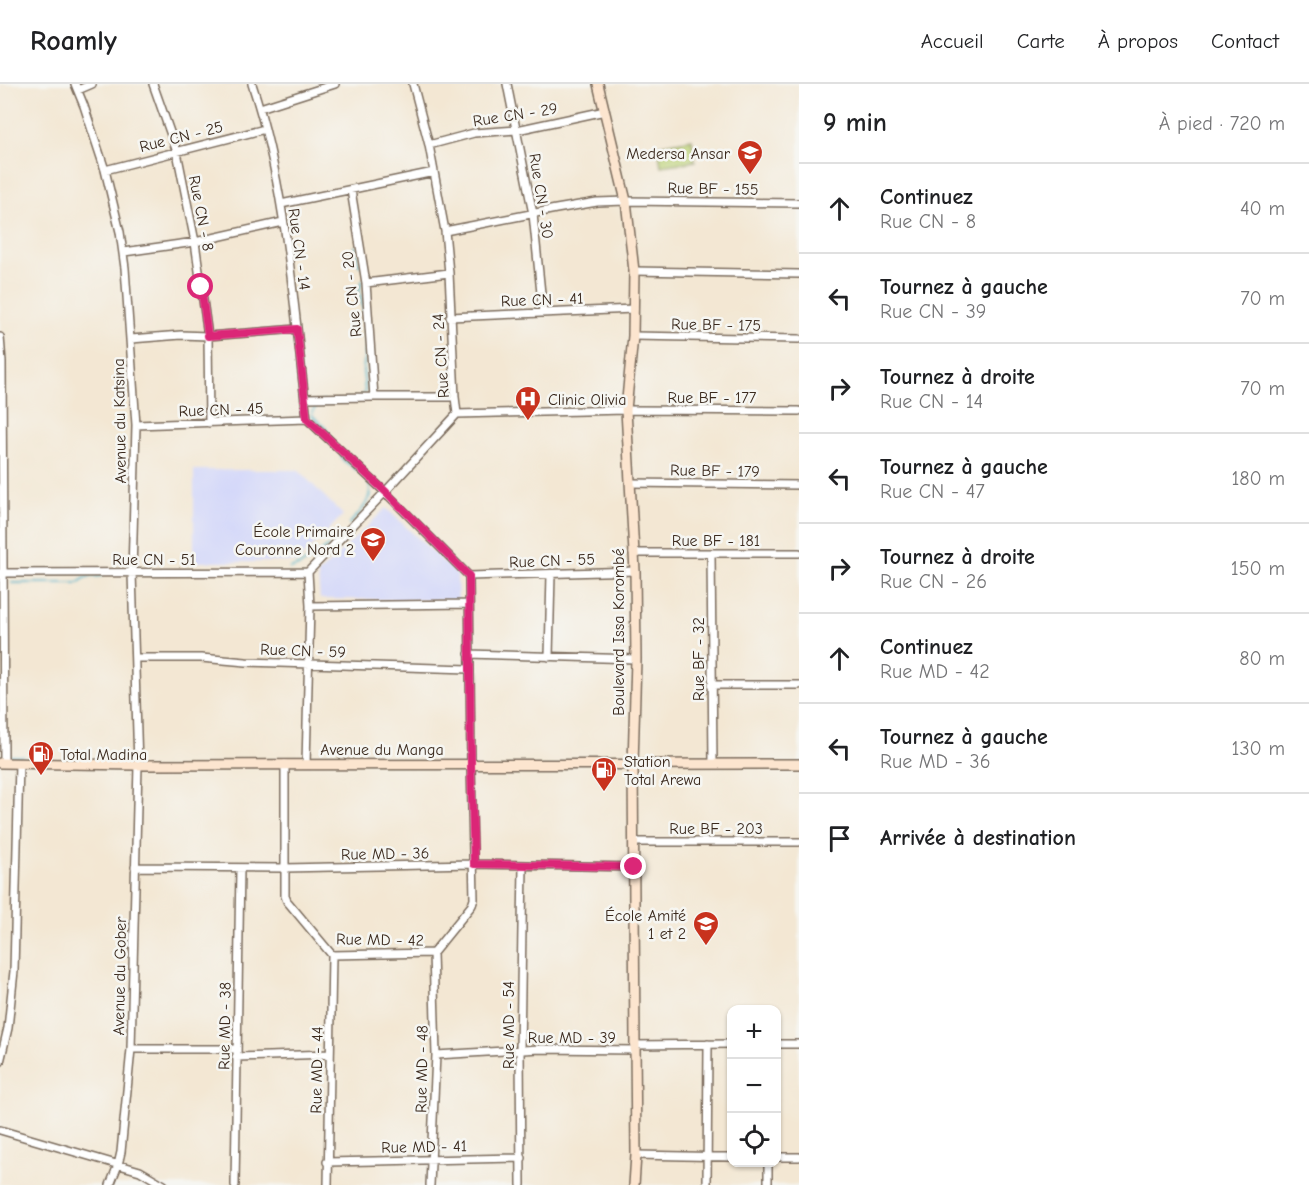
<!DOCTYPE html>
<html lang="fr">
<head>
<meta charset="utf-8">
<style>
	:root { --surface:#fff; --page:#f2f2f2; --text:#202124; --muted:#757577; --line:#e0e0e0 }
	body { margin:0; font-family:"Comic Neue",sans-serif; background:var(--page); color:var(--text) }
	.controls { position:absolute; right:18px; bottom:18px; display:grid; overflow:hidden; border-radius:12px; box-shadow:0 2px 4px #0004 }
	.controls button { width:54px; height:54px; display:grid; place-items:center; padding:0; border:0; border-bottom:2px solid var(--line); background:var(--surface); color:var(--text); font:30px sans-serif }
	.stop { position:absolute; width:18px; height:18px; margin:-14px; border:4px solid #db2777; border-radius:50%; background:#fff }
	.stop.end { background:#db2777; border-color:#fff; box-shadow:0 2px 6px #0008 }
	.list { margin:0; padding:0; list-style:none }
	h2 { display:flex; justify-content:space-between; align-items:center; height:78px; margin:0; padding:0 24px; font-size:26px }
	h2 small { font-size:20px; font-weight:400; color:var(--muted) }
	.list li { display:grid; grid-template-columns:39px 1fr auto; gap:18px; align-items:center; box-sizing:border-box; height:90px; padding:0 24px; border-top:2px solid var(--line) }
	.list b { display:block; font-size:22px; white-space:nowrap }
	.list p { margin:0; font-size:20px; white-space:nowrap; color:var(--muted) }
	.list em { font-size:20px; font-style:normal; color:var(--muted) }
	.icon { flex:none; width:33px; height:33px; fill:none; stroke:currentColor; stroke-width:2; stroke-linecap:round; stroke-linejoin:round }
	.map { position:relative; flex:none; width:799px; height:1101px; overflow:hidden }
	header { display:flex; align-items:center; gap:36px; box-sizing:border-box; height:84px; padding:0 30px; background:var(--surface); border-bottom:2px solid var(--line) }
	header strong { font-size:28px }
	nav { display:flex; gap:33px; margin-inline-start:auto; font-size:21px }
	main { display:flex }
	aside { flex:1; background:var(--surface) }
	.map>svg:first-child { display:block }
	.built { fill:#d4d8f9 }
	.green { fill:#bbd074; stroke:#7b7d49; stroke-width:1.5 }
	.lines { fill:none; stroke-linecap:round; stroke-linejoin:round }
	.stream { stroke:#4ab3c8; stroke-width:2 }
	.street-casing { stroke:#7b6c5d; stroke-width:10 }
	.secondary-casing { stroke:#7b6c5d; stroke-width:12 }
	.street { stroke:#fff; stroke-width:7 }
	.secondary { stroke:#fce5cf; stroke-width:9 }
	.route { stroke:#db2777; stroke-width:8 }
	.labels { text-anchor:middle; stroke-width:5; stroke-linejoin:round; paint-order:stroke }
	.street-label { font-size:16px; fill:#3b2a1e; stroke:#f6f6f2 }
	.poi-label { font-size:16px; fill:#3b2a1e; stroke:#f6f6f2; text-anchor:end }
</style>
</head>
<body>
<header>
<strong>Roamly</strong>
<nav><a>Accueil</a><a>Carte</a><a>À propos</a><a>Contact</a></nav>
</header>
<main>
<div class="map">
<svg width="799" height="1101" viewBox="0 0 799 1101">
	<rect width="100%" height="100%" fill="#f6f6f2"/>
	<filter id="ink" filterUnits="userSpaceOnUse"><feTurbulence type="fractalNoise" baseFrequency=".0167" numOctaves="2"/><feDisplacementMap in="SourceGraphic" scale="12" xChannelSelector="R" yChannelSelector="G"/><feConvolveMatrix kernelMatrix="1 2 1 2 8 2 1 2 1" color-interpolation-filters="sRGB"/></filter>
	<filter id="wash" filterUnits="userSpaceOnUse"><feTurbulence type="fractalNoise" baseFrequency=".008" numOctaves="4" result="noise"/><feDisplacementMap in="SourceGraphic" scale="24" xChannelSelector="R" yChannelSelector="G"/><feGaussianBlur stdDeviation="1.35" result="paint"/><feColorMatrix in="noise" values="0 0 0 0 0 0 0 0 0 0 0 0 0 0 0 0 0 1.4 0 .05"/><feComposite in="paint" operator="in"/></filter>
	<g filter="url(#wash)">
		<rect width="100%" height="100%" fill="#f3e7d3"/>
		<path class="built" d="M 194,386 L 298,386 L 343,431 L 297,478 L 194,478 Z
			M 386,424 L 457,491 L 458,516 L 320,515 L 318,490 Z"/>
		<path class="green" d="M 692,55 L 695,77 L 661,82 L 658,61 Z"/>
		<g class="lines">
			<path class="stream" d="M 355,162 L 357,176 L 360,182
				M 362,311 L 365,307 L 363,286 L 366,263 L 363,223 L 359,205 L 363,196
				M 324,317 C 318,320 312,324 312,331 L 327,346 L 332,355
				M 341,370 L 343,376 L 357,386
				M 349,440 C 361,428 378,411 366,394
				M 290,485 L 301,481 L 329,462
				M 12,499 L 78,499 L 86,493 L 102,492
				M 9,672 L 23,672"/>
		</g>
	</g>
	<g filter="url(#ink)">
		<g class="lines">
			<defs>
				<path id="street" d="M 75,0 L 84,22 L 105,86 L 120,148 L 125,184 L 136,341 L 132,489 L 138,681 L 131,965 L 121,1068 L 118,1081 L 110,1101
					M 153,0 L 177,68 L 195,158 L 208,252 L 209,339
					M 252,0 C 287,106 294,225 307,335
					M 507,0 L 533,130 L 543,229
					M 78,6 L 92,0
					M 260,24 L 335,0
					M 429,61 L 474,49 L 517,46 L 605,27
					M 105,86 L 265,45
					M 351,106 L 366,199 L 374,313
					M 281,120 L 434,88
					M 445,147 L 556,125 L 597,118 L 626,117 L 799,119
					M 124,168 L 195,158 L 283,138
					M 634,187 L 799,190
					M 366,199 L 449,189
					M 450,233 L 634,225
					M 633,252 L 799,255
					M 0,253 L 2,278 L 4,679
					M 131,255 L 181,251 L 208,252 L 297,245
					M 305,314 L 374,313 L 455,313
					M 457,330 L 626,326 L 799,327
					M 307,335 L 385,408 L 469,492
					M 136,341 L 307,335
					M 630,399 L 799,401
					M 633,469 L 799,469
					M 711,470 L 713,680
					M 308,488 L 385,408 L 457,330 L 455,313 L 449,189 L 445,147 L 429,61 L 413,0
					M 0,489 L 308,488
					M 469,492 L 635,487
					M 310,522 L 468,520
					M 469,570 L 636,575
					M 549,573 L 551,490
					M 135,574 L 201,574 L 246,578 L 469,585
					M 711,601 L 799,601
					M 285,680 L 285,812 L 287,817 L 332,871 L 433,869 L 472,821 L 474,815 L 471,681 L 469,492
					M 306,680 L 310,522 L 308,488
					M 633,758 L 799,758
					M 135,783 L 285,784 L 473,780 L 634,783
					M 776,960 L 799,960
					M 635,961 L 732,960
					M 131,965 L 237,965
					M 436,971 L 540,965 L 635,966
					M 236,973 L 329,970
					M 0,978 L 8,944 L 14,887 L 19,679
					M 0,1046 L 140,1087 L 164,1101
					M 636,1071 L 732,1073
					M 776,1073 L 799,1073
					M 327,1078 L 522,1074
					M 235,1101 L 240,784
					M 328,1101 L 332,871
					M 430,1101 L 436,971 L 433,869
					M 521,1101 L 520,966 L 523,782
					M 707,1101 L 708,960
					M 768,1101 L 768,1078"/>
				<path id="secondary" d="M 598,0 L 626,117 L 634,187 L 633,252 L 626,326 L 635,487 L 636,575 L 633,680 L 635,961 L 636,1071 L 634,1101
					M 0,679 L 138,681 L 799,680"/>
			</defs>
			<use href="#street" class="street-casing"/>
			<use href="#secondary" class="secondary-casing"/>
			<use href="#street" class="street"/>
			<use href="#secondary" class="secondary"/>
		</g>
	</g>
	<g class="lines" filter="url(#ink)">
		<path class="route" d="M 201,203 L 208,252 L 297,245 L 307,335 L 386,408 L 469,492 L 471,681 L 474,780 L 634,783"/>
	</g>
	<defs>
		<symbol id="school-pin" viewBox="-11 -11 22 30"><path d="M0 17L-7.5 6A9.5 9.5 0 1 1 7.5 6Z" fill="#c8321e" stroke="#f6f6f2"/><path d="M0-5L7-2L0 1L-7-2ZM-4 1L0 2.5L4 1V4Q0 6-4 4Z" fill="#fff"/></symbol>
		<symbol id="hospital-pin" viewBox="-11 -11 22 30"><path d="M0 17L-7.5 6A9.5 9.5 0 1 1 7.5 6Z" fill="#c8321e" stroke="#f6f6f2"/><path d="M-5-5h3v3.5h4V-5h3V5h-3V1.5h-4V5h-3Z" fill="#fff"/></symbol>
		<symbol id="fuel-pin" viewBox="-11 -11 22 30"><path d="M0 17L-7.5 6A9.5 9.5 0 1 1 7.5 6Z" fill="#c8321e" stroke="#f6f6f2"/><path d="M-5.5-6h7V0h2V4h1.3V-2.5L3-4.5l.8-.8L6-3V5H2.5V1h-1V6h-7ZM-4.2-4.7v3.2H.2V-4.7Z" fill="#fff"/></symbol>
	</defs>
	<g fill-rule="evenodd">
		<use href="#school-pin" x="735" y="54" width="30" height="40"/>
		<use href="#hospital-pin" x="513" y="300" width="30" height="40"/>
		<use href="#school-pin" x="358" y="441" width="30" height="40"/>
		<use href="#fuel-pin" x="26" y="655" width="30" height="40"/>
		<use href="#fuel-pin" x="589" y="671" width="30" height="40"/>
		<use href="#school-pin" x="691" y="825" width="30" height="40"/>
	</g>
	<g class="labels">
		<g class="street-label">
			<text transform="translate(515 30) rotate(-9)" y="6">Rue CN - 29</text>
			<text transform="translate(181 52) rotate(-14)" y="6">Rue CN - 25</text>
			<text transform="translate(713 104) rotate(1)" y="6">Rue BF - 155</text>
			<text transform="translate(542 112) rotate(81)" y="6">Rue CN - 30</text>
			<text transform="translate(202 129) rotate(79)" y="6">Rue CN - 8</text>
			<text transform="translate(300 165) rotate(82)" y="6">Rue CN - 14</text>
			<text transform="translate(351 210) rotate(-96)" y="6">Rue CN - 20</text>
			<text transform="translate(542 215) rotate(-2)" y="6">Rue CN - 41</text>
			<text transform="translate(716 240) rotate(1)" y="6">Rue BF - 175</text>
			<text transform="translate(440 272) rotate(-94)" y="6">Rue CN - 24</text>
			<text x="712" y="319">Rue BF - 177</text>
			<text transform="translate(221 325) rotate(-2)" y="6">Rue CN - 45</text>
			<text transform="translate(119 337) rotate(-91)" y="6">Avenue du Katsina</text>
			<text transform="translate(715 386) rotate(1)" y="6">Rue BF - 179</text>
			<text x="716" y="462">Rue BF - 181</text>
			<text x="154" y="481">Rue CN - 51</text>
			<text transform="translate(552 476) rotate(-2)" y="6">Rue CN - 55</text>
			<text transform="translate(618 548) rotate(-90)" y="6">Boulevard Issa Korombé</text>
			<text transform="translate(303 566) rotate(2)" y="6">Rue CN - 59</text>
			<text transform="translate(698 575) rotate(-90)" y="6">Rue BF - 32</text>
			<text x="382" y="671">Avenue du Manga</text>
			<text x="716" y="750">Rue BF - 203</text>
			<text transform="translate(385 769) rotate(-1)" y="6">Rue MD - 36</text>
			<text transform="translate(380 855) rotate(1)" y="6">Rue MD - 42</text>
			<text transform="translate(119 892) rotate(-89)" y="6">Avenue du Gober</text>
			<text transform="translate(508 941) rotate(-90)" y="6">Rue MD - 54</text>
			<text transform="translate(224 942) rotate(-89)" y="6">Rue MD - 38</text>
			<text x="572" y="959">Rue MD - 39</text>
			<text transform="translate(421 985) rotate(-89)" y="6">Rue MD - 48</text>
			<text transform="translate(316 986) rotate(-89)" y="6">Rue MD - 44</text>
			<text transform="translate(424 1062) rotate(-1)" y="6">Rue MD - 41</text>
		</g>
		<g class="poi-label">
			<text x="730" y="75">Medersa Ansar</text>
			<text x="548" y="321" text-anchor="start">Clinic Olivia</text>
			<text x="354" y="453">École Primaire<tspan x="354" dy="18">Couronne Nord 2</tspan></text>
			<text x="60" y="676" text-anchor="start">Total Madina</text>
			<text x="624" y="683" text-anchor="start">Station<tspan x="624" dy="18">Total Arewa</tspan></text>
			<text x="686" y="837">École Amité<tspan x="686" dy="18">1 et 2</tspan></text>
		</g>
	</g>
</svg>
<div class="controls">
<button>+</button>
<button>−</button>
<button><svg class="icon" aria-label="locate" viewBox="0 0 24 24"><circle cx="12" cy="12" r="6"/><path d="M12 2v4M12 18v4M2 12h4M18 12h4"/></svg></button>
</div>
<div class="stop" style="left:201px;top:203px"></div>
<div class="stop end" style="left:634px;top:783px"></div>
</div>
<aside>
<h2>9 min<small>À pied · 720 m</small></h2>
<ul class="list">
<li><svg class="icon" aria-label="ahead" viewBox="0 0 24 24"><path d="M12 20V5M6 11l6-6 6 6"/></svg><div><b>Continuez</b><p>Rue CN - 8</p></div><em>40 m</em></li>
<li><svg class="icon" aria-label="left" viewBox="0 0 24 24"><path d="M17 20v-9H6M10 6l-5 5 5 5"/></svg><div><b>Tournez à gauche</b><p>Rue CN - 39</p></div><em>70 m</em></li>
<li><svg class="icon" aria-label="right" viewBox="0 0 24 24"><path d="M7 20v-9h11M14 6l5 5-5 5"/></svg><div><b>Tournez à droite</b><p>Rue CN - 14</p></div><em>70 m</em></li>
<li><svg class="icon" aria-label="left" viewBox="0 0 24 24"><path d="M17 20v-9H6M10 6l-5 5 5 5"/></svg><div><b>Tournez à gauche</b><p>Rue CN - 47</p></div><em>180 m</em></li>
<li><svg class="icon" aria-label="right" viewBox="0 0 24 24"><path d="M7 20v-9h11M14 6l5 5-5 5"/></svg><div><b>Tournez à droite</b><p>Rue CN - 26</p></div><em>150 m</em></li>
<li><svg class="icon" aria-label="ahead" viewBox="0 0 24 24"><path d="M12 20V5M6 11l6-6 6 6"/></svg><div><b>Continuez</b><p>Rue MD - 42</p></div><em>80 m</em></li>
<li><svg class="icon" aria-label="left" viewBox="0 0 24 24"><path d="M17 20v-9H6M10 6l-5 5 5 5"/></svg><div><b>Tournez à gauche</b><p>Rue MD - 36</p></div><em>130 m</em></li>
<li><svg class="icon" aria-label="arrive" viewBox="0 0 24 24"><path d="M6 21V4h12l-3 4 3 4H6"/></svg><div><b>Arrivée à destination</b></div></li>
</ul>
</aside>
</main>
</body>
</html>
